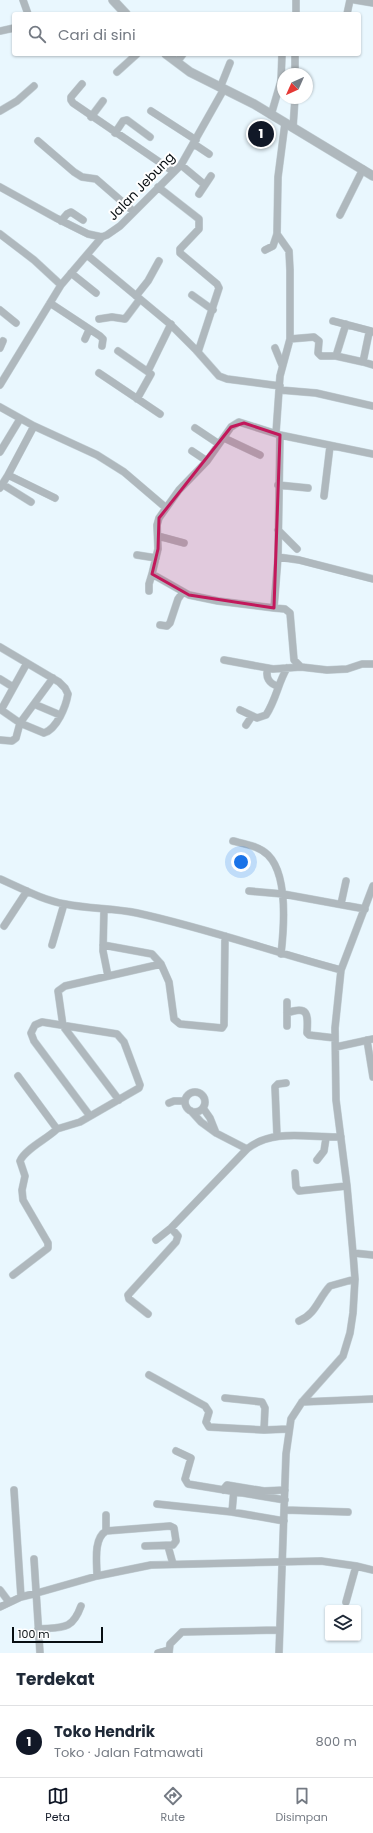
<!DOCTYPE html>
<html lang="id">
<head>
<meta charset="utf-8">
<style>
	:root { --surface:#fff; --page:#f2f2f3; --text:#1f2937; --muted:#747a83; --line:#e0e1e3; --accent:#111827 }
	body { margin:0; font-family:Poppins,sans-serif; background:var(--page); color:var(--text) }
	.controls { position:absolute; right:12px; bottom:12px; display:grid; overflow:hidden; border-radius:4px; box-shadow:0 1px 3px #0004 }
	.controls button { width:36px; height:36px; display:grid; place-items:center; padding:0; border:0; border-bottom:1px solid var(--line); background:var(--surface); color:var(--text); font:20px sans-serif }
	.compass { position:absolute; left:277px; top:68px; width:36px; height:36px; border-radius:50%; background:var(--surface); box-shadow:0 1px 3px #0004; rotate:225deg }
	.scale { position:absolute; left:12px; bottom:10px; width:91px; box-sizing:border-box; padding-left:4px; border:2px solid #070e12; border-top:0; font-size:11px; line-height:14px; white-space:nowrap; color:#070e12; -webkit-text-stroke:3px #fff; paint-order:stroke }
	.you { position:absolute; left:241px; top:862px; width:14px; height:14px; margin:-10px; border:3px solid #fff; border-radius:50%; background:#1a73e8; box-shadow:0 0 0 6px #1a73e833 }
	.badge { display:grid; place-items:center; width:26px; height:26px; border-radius:50%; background:var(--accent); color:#fff; font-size:13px; font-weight:700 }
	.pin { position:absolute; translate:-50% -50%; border:2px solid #fff; box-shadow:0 1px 4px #0006 }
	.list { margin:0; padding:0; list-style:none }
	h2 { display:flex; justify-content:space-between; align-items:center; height:52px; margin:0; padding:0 16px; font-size:17px }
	h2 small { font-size:13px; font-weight:400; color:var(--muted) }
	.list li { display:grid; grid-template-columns:26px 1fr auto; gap:12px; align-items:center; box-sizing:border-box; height:72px; padding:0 16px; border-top:1px solid var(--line) }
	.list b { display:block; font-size:15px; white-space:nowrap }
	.list p { margin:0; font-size:13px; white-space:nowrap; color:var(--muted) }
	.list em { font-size:13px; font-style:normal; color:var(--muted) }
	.icon { flex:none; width:22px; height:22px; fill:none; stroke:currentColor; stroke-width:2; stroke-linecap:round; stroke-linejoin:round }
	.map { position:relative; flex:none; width:373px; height:1653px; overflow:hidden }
	.search { position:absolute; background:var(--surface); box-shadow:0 1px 3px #0004; left:12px; right:12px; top:12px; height:44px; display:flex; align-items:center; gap:10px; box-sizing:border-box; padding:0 14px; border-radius:4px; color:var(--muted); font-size:15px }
	.sheet { height:124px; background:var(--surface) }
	nav { display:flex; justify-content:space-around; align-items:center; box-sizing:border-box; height:56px; border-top:1px solid var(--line); background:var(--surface); font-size:11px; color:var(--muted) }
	nav a { display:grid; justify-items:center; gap:2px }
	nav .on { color:var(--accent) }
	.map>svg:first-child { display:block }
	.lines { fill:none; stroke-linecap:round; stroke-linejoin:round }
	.minor-casing { stroke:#c5d2d8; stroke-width:8 }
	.tertiary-casing { stroke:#c5d2d8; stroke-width:10 }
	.minor { stroke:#afb8bd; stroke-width:7 }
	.tertiary { stroke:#afb8bd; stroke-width:9 }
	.marked { fill:#c2185b; fill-opacity:0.2; stroke:#c2185b; stroke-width:3; stroke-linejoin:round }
	.labels { text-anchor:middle; stroke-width:4; stroke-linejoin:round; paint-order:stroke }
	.street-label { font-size:13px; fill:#070e12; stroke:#fff }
</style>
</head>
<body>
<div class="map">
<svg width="373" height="1653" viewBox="0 0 373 1653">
	<rect width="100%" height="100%" fill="#e9f7fe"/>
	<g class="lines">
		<defs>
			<path id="minor" d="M 23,0 L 28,14
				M 355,0 L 373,3
				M 296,14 L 296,0
				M 347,14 L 350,0
				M 0,31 L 14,28
				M 177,62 L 183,54
				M 117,72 L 137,54
				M 295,74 L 295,54
				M 82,84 L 71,97 L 71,100 L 73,103 L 174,172
				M 220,88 L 230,63
				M 0,111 L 17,101 L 34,86
				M 151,111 L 196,140
				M 271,115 L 281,81 L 282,54
				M 91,117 L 103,101
				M 293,128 L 295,98
				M 115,133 L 123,121 L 127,120 L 150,137
				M 38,141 L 74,172 L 82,177 L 96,179 L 134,212
				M 194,144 L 209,154
				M 181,165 L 205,185
				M 0,187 L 56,218 L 88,234 L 102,237 L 107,235 L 120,226 L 181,165 L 224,89
				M 158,187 L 199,219 L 199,229 L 180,249 L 180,253 L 217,284 L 219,288 L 198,352
				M 199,194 L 211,176
				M 340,215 L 363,169
				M 61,221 L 67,214 L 71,212 L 83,220
				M 0,234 L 34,260 L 61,285
				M 265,250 L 273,246 L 277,234 L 278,177 L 285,123
				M 87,255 L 170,324 L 196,350 L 219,376 L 227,379 L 280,386
				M 71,273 L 96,293
				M 192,295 L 213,310
				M 136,296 L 148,281 L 159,261
				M 50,303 L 100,336 L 103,339 L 102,346
				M 0,310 L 16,323
				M 99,319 L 112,317 L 125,319 L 140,299
				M 333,321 L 371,331
				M 373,332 L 371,331 L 369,333 L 363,362 L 373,365
				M 85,339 L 89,330
				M 290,339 L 314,337 L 319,341 L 318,353 L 321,356 L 336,356 L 363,362
				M 0,348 L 3,341
				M 275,348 L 282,365
				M 118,351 L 151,374 L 137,399
				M 336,356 L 346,324
				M 148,371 L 171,324
				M 99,373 L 160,414
				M 0,385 L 61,285 L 102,237
				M 280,390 L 316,393 L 373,406
				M 0,407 L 34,426 L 97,455 L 124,472 L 165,507
				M 195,428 L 219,444
				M 276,433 L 280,376 L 290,339 L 290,270 L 289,251 L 277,234
				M 280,435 L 278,557 L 274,608 L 285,609 L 290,613 L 294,660 L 301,667 L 327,670 L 347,669 L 362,664 L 373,664
				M 224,438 L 260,455
				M 192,451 L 207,461
				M 0,452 L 20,419
				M 8,475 L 55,498
				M 2,484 L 31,502
				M 278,485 L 308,488
				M 0,488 L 8,475 L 34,426
				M 324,496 L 330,446
				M 278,530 L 297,549
				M 158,536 L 184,543
				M 137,555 L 156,558
				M 278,557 L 299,560 L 373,579
				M 149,591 L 149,584 L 152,574
				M 274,608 L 218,601 L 189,595 L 152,574 L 158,549 L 157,525 L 159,518 L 179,490 L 207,461 L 231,427 L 239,422 L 280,435 L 373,454
				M 160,625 L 167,626 L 170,623 L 178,599 L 183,592
				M 0,647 L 59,682 L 65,688 L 68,694 C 66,706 57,729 44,733 L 20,723 L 0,709
				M 224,660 L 273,669 L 301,667
				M 268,668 C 265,677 269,684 278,686
				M 0,679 L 13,687
				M 34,704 L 60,715
				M 1,710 L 27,663
				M 240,710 L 257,718 L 266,715 C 276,700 278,683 287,668
				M 246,725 L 252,716
				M 0,740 L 12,741 L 16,738 L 20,723 L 53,678
				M 233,841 C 245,844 259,846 268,855 C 288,875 284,928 281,954
				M 0,879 C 21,888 42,900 65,904 C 89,909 113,908 137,913 C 206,928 273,952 341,970
				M 249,891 L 283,894 L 365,909
				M 341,904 L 346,881
				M 104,909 L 103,951 L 108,976
				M 4,926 L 27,891
				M 52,945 L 64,904
				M 103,945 L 152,954 L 161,964 L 65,986 L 58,991 L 63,1026 L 119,1100
				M 161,964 L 169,982 L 174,1019 L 180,1024 L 222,1028 L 224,1025 L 225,936
				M 287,1013 C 309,1005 308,1015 307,1033 L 309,1035 L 335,1038
				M 287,1026 L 287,1002
				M 367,1040 L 373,1077
				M 336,1047 L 373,1039
				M 18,1076 L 57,1129 L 80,1122 L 139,1088 L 140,1085 L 124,1042 L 117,1034 L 42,1022 L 35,1025 L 31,1033 L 34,1041 L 90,1116
				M185 1102a10 10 0 1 1 20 0a10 10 0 1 1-20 0Z
				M 169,1103 L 174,1101 L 185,1101
				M 203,1108 L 210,1118 L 216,1133 L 247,1149
				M 191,1111 L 201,1122 L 216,1133
				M 277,1136 L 275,1087 L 278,1084 L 286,1083
				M 317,1160 L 324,1151 L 326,1138
				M 295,1173 L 296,1187 L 299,1191 L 347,1186
				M 156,1240 L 171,1228 L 247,1149 C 273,1128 309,1138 341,1137
				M 353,1253 L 373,1255
				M 13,1275 L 48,1248 L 48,1243 L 23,1200 L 22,1190 L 25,1176 L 20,1161 C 25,1149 47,1139 57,1129
				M 148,1314 L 129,1299 L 128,1295 L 176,1242 L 178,1236 L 171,1228
				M 299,1321 C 316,1314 318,1299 330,1286 L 355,1279
				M 149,1375 L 205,1406 L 209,1412 L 206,1422 L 209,1427 L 264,1430 L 288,1429
				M 225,1398 L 262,1402 L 265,1408 L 264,1430
				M 302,1402 L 373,1399
				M 176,1451 L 191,1458 L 185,1479 L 188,1484 L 285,1500
				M 14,1490 L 21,1597
				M 223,1490 L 227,1485 L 264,1491 L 285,1490
				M 157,1504 L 232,1512 L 284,1521
				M 285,1510 L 348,1512
				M 232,1512 L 234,1489
				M 106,1515 L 106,1531
				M 168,1546 L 173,1564
				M 34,1559 L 40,1653
				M 97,1576 C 97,1563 93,1539 106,1531 L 170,1526 L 174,1528 L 176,1541 L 173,1545 L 145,1546
				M 0,1590 L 9,1602
				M 346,1602 L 356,1566
				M 0,1607 L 21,1597 L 37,1593 L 97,1576 L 151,1565 L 321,1561 L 356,1566 L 373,1570
				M 38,1629 C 62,1627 72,1631 81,1606
				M 158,1653 L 169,1650
				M 169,1653 L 170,1644 L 182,1632 L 279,1630
				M 279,1653 L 286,1454 L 291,1419 L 302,1402 L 343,1356 L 350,1333 L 353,1313 L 355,1279 L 353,1253 L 347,1186 L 336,1100 L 335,1028 L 341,970 L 373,886"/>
			<path id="tertiary" d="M 113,0 L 126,14
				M 166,54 L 190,72 L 254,104 L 373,176"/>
		</defs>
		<use href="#minor" class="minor-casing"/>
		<use href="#tertiary" class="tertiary-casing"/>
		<use href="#minor" class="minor"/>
		<use href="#tertiary" class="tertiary"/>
	</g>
	<path class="marked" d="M 244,423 L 280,435 L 274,608 L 189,595 L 152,574 L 158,549 L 159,518 L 231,427 Z"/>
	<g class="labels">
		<g class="street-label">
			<text transform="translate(141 186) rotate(-46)" y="5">Jalan Jebung</text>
		</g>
	</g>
</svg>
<div class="controls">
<button><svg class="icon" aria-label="layers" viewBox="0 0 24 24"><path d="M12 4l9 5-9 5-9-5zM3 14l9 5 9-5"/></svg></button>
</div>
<svg class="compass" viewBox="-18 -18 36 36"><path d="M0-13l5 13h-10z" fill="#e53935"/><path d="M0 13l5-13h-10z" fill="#747a83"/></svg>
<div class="scale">100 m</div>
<div class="you"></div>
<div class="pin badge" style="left:261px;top:134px">1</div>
<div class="search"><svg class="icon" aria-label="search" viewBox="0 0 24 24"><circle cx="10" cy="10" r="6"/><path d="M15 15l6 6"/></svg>Cari di sini</div>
</div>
<section class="sheet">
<h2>Terdekat<small></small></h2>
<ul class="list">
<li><span class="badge">1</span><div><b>Toko Hendrik</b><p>Toko · Jalan Fatmawati</p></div><em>800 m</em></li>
</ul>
</section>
<nav>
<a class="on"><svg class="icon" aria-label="map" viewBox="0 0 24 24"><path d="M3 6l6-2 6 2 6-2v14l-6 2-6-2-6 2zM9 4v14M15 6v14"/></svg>Peta</a>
<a><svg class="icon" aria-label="directions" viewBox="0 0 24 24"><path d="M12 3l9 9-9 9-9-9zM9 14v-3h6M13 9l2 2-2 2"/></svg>Rute</a>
<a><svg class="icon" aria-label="saved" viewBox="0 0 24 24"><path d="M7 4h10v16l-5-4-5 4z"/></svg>Disimpan</a>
</nav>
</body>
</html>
